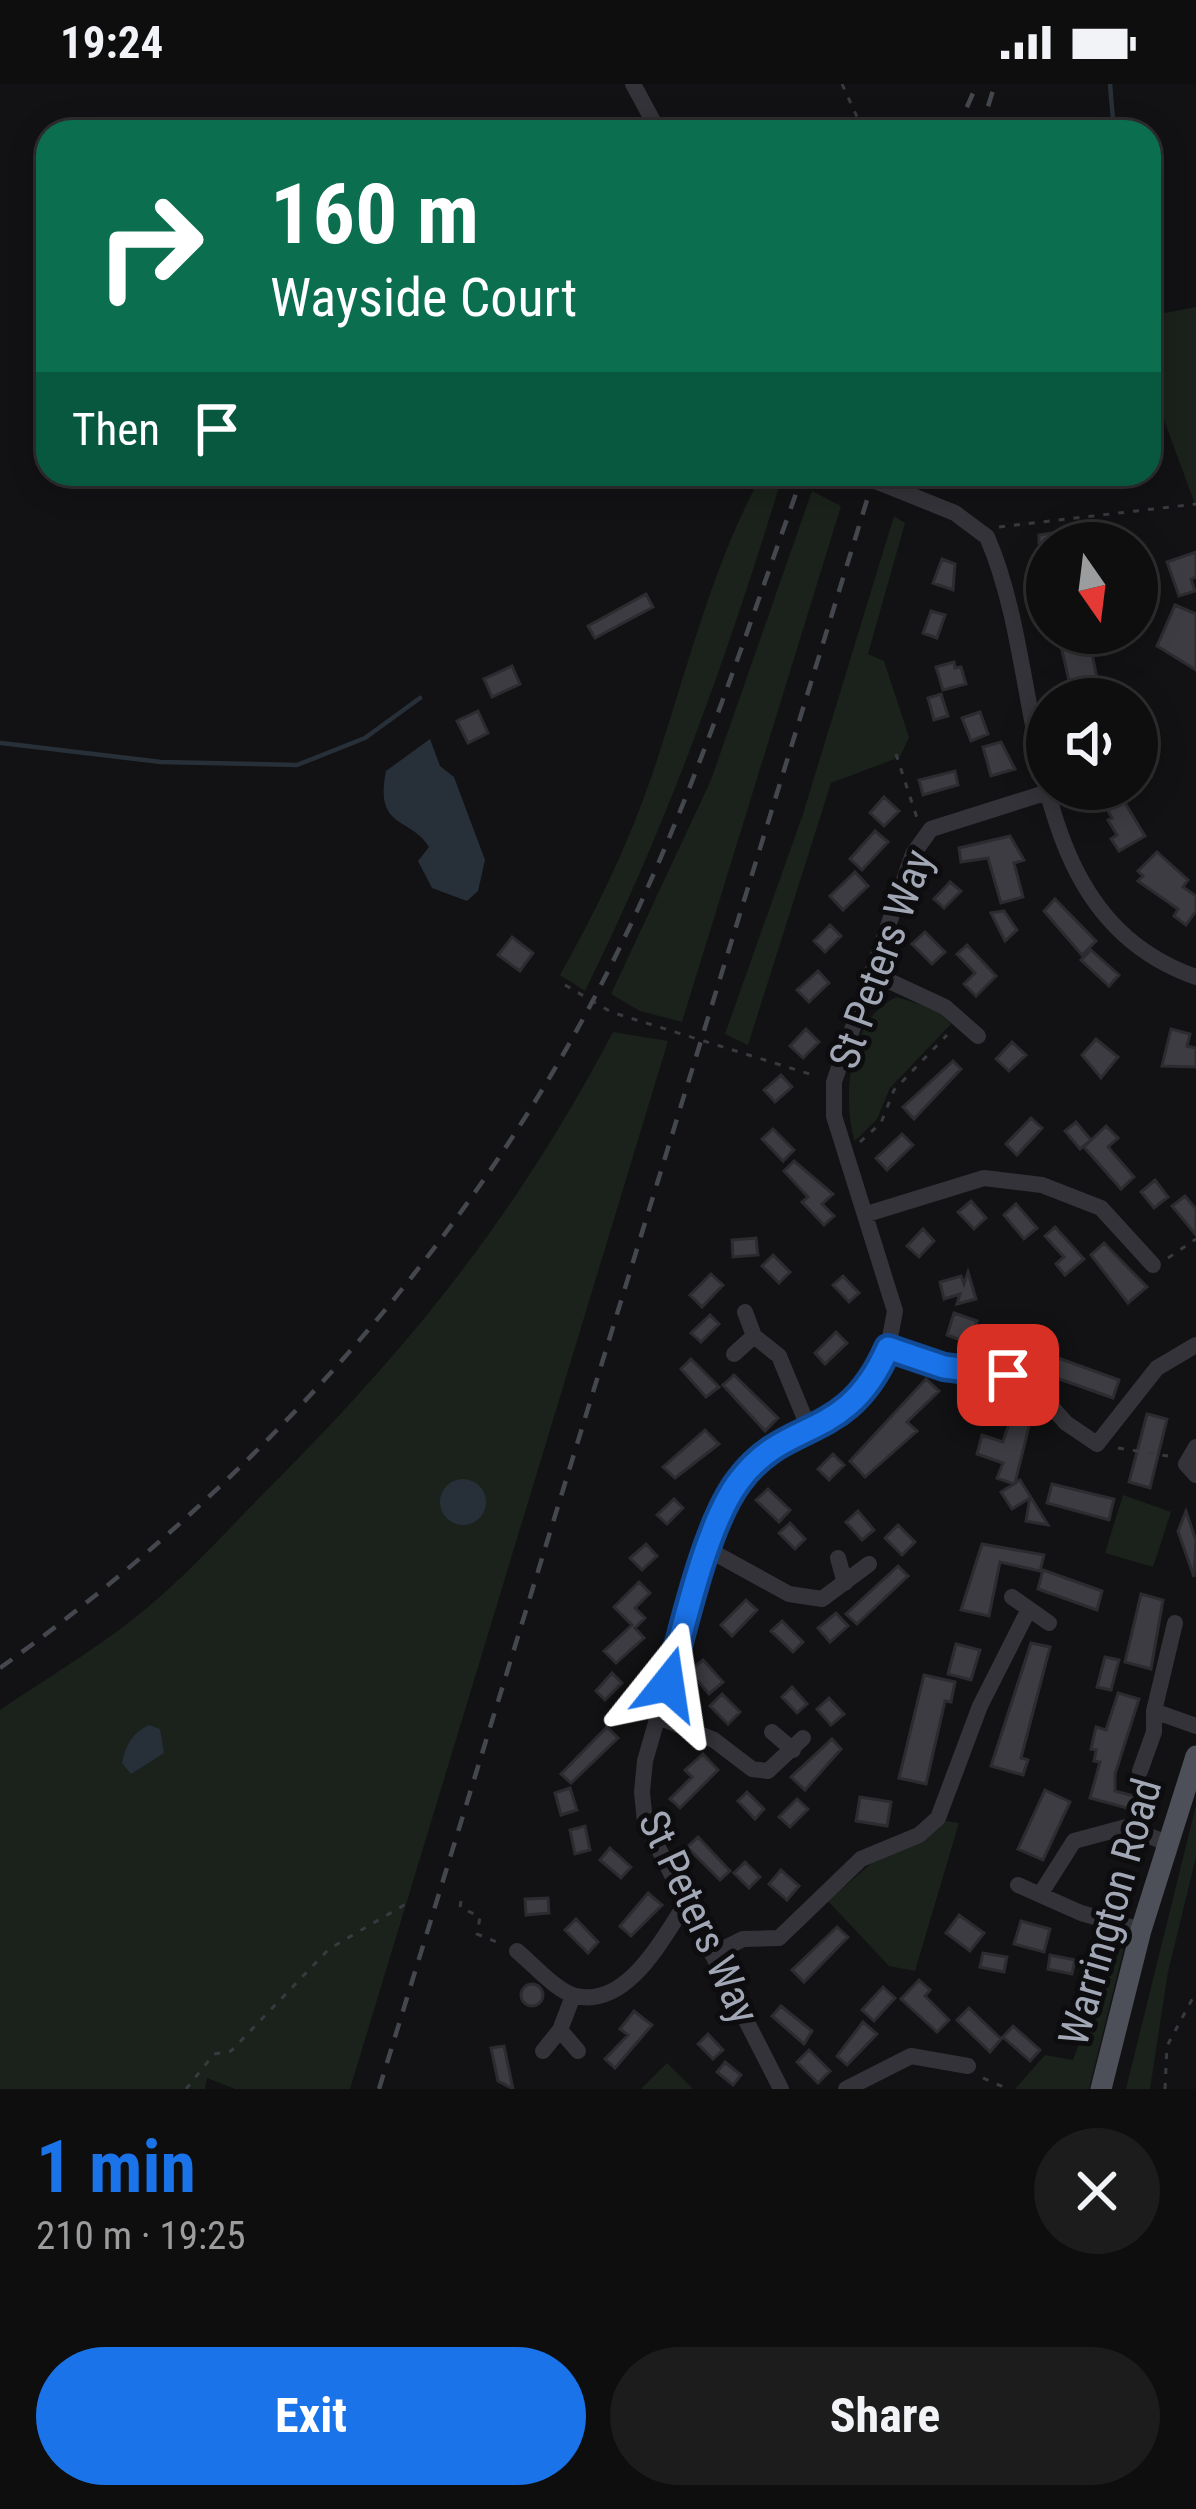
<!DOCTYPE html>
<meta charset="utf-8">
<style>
:root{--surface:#0e0e0f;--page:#1c1c1d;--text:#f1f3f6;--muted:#9b9c9e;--line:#2e2e2f;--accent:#1a73e8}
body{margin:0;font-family:"Roboto Condensed",sans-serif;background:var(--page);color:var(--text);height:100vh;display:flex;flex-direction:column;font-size:45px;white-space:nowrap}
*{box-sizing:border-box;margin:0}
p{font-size:39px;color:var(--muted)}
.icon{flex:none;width:66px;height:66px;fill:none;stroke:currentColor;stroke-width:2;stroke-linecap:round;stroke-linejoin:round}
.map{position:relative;height:2005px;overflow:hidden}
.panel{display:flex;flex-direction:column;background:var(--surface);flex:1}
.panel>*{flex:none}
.top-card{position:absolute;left:36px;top:36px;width:1125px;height:366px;border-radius:36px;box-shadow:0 6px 30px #0003,0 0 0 3px var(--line);background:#0b6e4f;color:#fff;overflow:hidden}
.needle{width:78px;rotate:166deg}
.fabs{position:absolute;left:1026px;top:438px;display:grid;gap:24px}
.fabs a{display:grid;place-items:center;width:132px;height:132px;border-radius:50%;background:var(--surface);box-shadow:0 6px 30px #0003,0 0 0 3px var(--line);font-size:60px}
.pin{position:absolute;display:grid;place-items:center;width:102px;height:102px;color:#fff;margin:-51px;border-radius:24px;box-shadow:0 6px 18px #0006}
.me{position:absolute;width:132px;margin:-66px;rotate:15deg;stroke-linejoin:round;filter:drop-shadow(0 0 9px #0008)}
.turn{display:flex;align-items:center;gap:42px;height:252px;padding:0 36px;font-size:54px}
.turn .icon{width:156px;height:156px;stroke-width:2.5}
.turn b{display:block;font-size:84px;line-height:102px}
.then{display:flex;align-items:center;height:114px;padding:0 36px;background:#0003;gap:24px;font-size:45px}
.round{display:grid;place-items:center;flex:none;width:126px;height:126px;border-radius:63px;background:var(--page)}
.summary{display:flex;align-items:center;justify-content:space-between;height:204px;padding:0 36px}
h1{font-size:72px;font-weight:700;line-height:90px;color:var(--accent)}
.primary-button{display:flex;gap:24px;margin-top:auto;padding:24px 36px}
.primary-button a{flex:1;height:138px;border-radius:72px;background:var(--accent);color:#fff;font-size:48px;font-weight:700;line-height:138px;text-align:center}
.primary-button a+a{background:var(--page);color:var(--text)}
.status{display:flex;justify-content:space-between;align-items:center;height:84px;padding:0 60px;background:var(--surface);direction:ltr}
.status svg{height:33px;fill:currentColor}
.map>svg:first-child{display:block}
</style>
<div class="status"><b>19:24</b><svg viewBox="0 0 49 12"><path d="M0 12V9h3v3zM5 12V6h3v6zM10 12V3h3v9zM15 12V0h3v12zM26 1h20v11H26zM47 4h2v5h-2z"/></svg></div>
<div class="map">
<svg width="1196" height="2005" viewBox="0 0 1196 2005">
<rect width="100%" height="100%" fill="#121214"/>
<!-- green -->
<path fill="#1a221b" d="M 1196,223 L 1196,423 L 1149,295 L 1149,232 Z
M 762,390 L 783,390 C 728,571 669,737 585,907 L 560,891 C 596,827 628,761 652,691 C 687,588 710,486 762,390 Z
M 812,407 L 841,422 L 682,938 L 640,927 L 611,910 L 711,696 Z
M 894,432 L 905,439 L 868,570 L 884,577 L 909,653 L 900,673 L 831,699 L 748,961 L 725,950 L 803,730 Z
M 897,913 L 939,927 L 951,940 L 890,1004 L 877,1035 L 855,1057 C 841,1014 850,931 897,913 Z
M 613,948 L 668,957 L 350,2005 L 235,2005 L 207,1994 L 205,2005 L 0,2005 L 0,1626 C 45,1595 93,1567 136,1533 C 186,1493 229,1444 274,1399 C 417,1255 518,1128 613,948 Z
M 1123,1411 L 1171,1428 L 1153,1483 L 1105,1469 Z
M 1196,1721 L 1196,1773 L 1168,1888 L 1150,2005 L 1126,2005 Z
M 946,1737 L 959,1739 L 915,1887 L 889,1882 L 828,1817 L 882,1770 L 920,1758 Z
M 1119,1847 L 1126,1856 L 1089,2005 L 1015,2005 L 1045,1971 L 1073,1976 Z
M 667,1979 L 693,2005 L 641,2005 Z"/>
<!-- water -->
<path fill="#273039" d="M 430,655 L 440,682 L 454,693 L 485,776 L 478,807 L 467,817 L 432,804 L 418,777 L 429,763 C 410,732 374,746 386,687 Z
M440 1418a23 23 0 1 1 46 0a23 23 0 1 1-46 0Z
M 149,1641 L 160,1645 L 164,1669 L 131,1690 L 122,1679 C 125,1662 133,1648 149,1641 Z"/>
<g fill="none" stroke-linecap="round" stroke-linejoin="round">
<!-- stream -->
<path stroke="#273039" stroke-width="4.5" d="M 1110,0 L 1114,48
M 1,659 L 161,678 L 297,681 L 365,654 L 420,614"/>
</g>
<!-- building -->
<path fill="#3c3c42" stroke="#2c2c30" stroke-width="3" d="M 1089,443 L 1092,459 L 1039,459 L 1039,451 Z
M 1196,468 L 1196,493 L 1191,495 L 1195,507 L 1179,512 L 1167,478 Z
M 942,475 L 955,480 L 953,506 L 933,499 Z
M 646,510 L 653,523 L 595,554 L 588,542 Z
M 1175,521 L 1196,530 L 1196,586 L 1157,562 Z
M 931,527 L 945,531 L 937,554 L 923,549 Z
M 1067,549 L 1094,549 L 1099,566 L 1092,569 L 1101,615 L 1081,615 L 1079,605 L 1071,606 L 1061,562 L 1070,560 Z
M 954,578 L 955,584 L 961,583 L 966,600 L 943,606 L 936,583 Z
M 512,582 L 520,600 L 492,613 L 484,595 Z
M 941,610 L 948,632 L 934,636 L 928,614 Z
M 478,627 L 488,649 L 468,659 L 457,637 Z
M 980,628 L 988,650 L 971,657 L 962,634 Z
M 1001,658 L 1015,685 L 991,692 L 983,663 Z
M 955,687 L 958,701 L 923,711 L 919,696 Z
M 1096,705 L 1138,705 L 1122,714 L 1145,752 L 1119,767 L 1111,755 L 1117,751 L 1108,736 L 1112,734 Z
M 884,713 L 899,727 L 884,742 L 870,729 Z
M 875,747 L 888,758 L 862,786 L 850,775 Z
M 1010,752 L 1024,776 L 1014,779 L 1023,813 L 1001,819 L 988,774 L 961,778 L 959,764 Z
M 1157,768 L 1188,796 L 1183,803 L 1196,812 L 1196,827 L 1186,841 L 1174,832 L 1178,825 L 1138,797 L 1143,792 L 1138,787 Z
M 855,788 L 868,802 L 843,826 L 830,812 Z
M 950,798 L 961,807 L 944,824 L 934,815 Z
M 1055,815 L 1096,857 L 1082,871 L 1044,827 Z
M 1004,827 L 1017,846 L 1005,857 L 991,829 Z
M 830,841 L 841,852 L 825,868 L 814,857 Z
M 925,848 L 945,868 L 932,880 L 912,860 Z
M 512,853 L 533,869 L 520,887 L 498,871 Z
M 967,861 L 996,892 L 976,912 L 964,900 L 975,889 L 957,870 Z
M 1091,866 L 1119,891 L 1109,902 L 1081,876 Z
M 818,887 L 829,899 L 809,918 L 797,906 Z
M 806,945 L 819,958 L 803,974 L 790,962 Z
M 1171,945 L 1190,950 L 1187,962 L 1196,964 L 1196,983 L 1162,982 Z
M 1096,955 L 1118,973 L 1101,994 L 1082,971 Z
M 1012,958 L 1026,971 L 1009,987 L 996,975 Z
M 953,977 L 961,985 L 914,1035 L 903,1023 Z
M 781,991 L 792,1003 L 775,1018 L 764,1006 Z
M 1031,1034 L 1042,1044 L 1017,1071 L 1006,1060 Z
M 1076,1038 L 1091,1056 L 1080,1065 L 1065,1047 Z
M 1106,1042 L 1118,1054 L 1108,1063 L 1134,1093 L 1121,1105 L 1084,1063 Z
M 773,1045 L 794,1066 L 783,1077 L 762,1055 Z
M 902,1050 L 913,1061 L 887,1086 L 876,1074 Z
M 794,1077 L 833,1110 L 822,1120 L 834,1132 L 824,1141 L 802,1118 L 808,1113 L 784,1087 Z
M 1155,1096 L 1168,1113 L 1154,1124 L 1141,1108 Z
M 1185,1112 L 1196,1125 L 1196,1151 L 1172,1122 Z
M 971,1117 L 986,1134 L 974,1145 L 958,1128 Z
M 1016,1120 L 1037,1144 L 1024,1155 L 1004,1131 Z
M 1055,1143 L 1084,1175 L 1065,1191 L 1056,1180 L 1064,1173 L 1045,1152 Z
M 923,1145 L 934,1157 L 919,1173 L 907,1162 Z
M 756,1154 L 758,1171 L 733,1173 L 732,1156 Z
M 1104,1159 L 1147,1203 L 1128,1219 L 1091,1171 Z
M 773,1171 L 790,1188 L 779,1199 L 762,1182 Z
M 968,1188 L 976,1215 L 957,1220 L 960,1210 L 944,1215 L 940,1198 L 961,1192 L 964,1200 Z
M 711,1190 L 723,1201 L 702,1223 L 690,1211 Z
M 843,1192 L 859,1209 L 849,1218 L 833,1201 Z
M 954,1229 L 977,1237 L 969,1259 L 947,1251 Z
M 710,1231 L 719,1240 L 701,1258 L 691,1249 Z
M 836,1248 L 847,1259 L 825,1280 L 815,1269 Z
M 1021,1250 L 1045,1258 L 1039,1276 L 1015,1267 Z
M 1058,1274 L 1119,1296 L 1113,1314 L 1051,1292 Z
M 691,1275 L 719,1303 L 706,1313 L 681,1285 Z
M 734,1291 L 778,1334 L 765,1347 L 723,1301 Z
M 926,1295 L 939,1307 L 907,1338 L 917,1347 L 865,1393 L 850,1377 Z
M 1013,1327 L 1031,1334 L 1015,1399 L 1020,1396 L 1048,1441 L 1026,1437 L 1030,1414 L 1012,1425 L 1001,1408 L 1014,1400 L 997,1394 L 1003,1379 L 977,1370 L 982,1351 L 1003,1358 Z
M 1147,1330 L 1167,1335 L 1150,1404 L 1129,1398 Z
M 705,1346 L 719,1360 L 675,1394 L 663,1383 Z
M 833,1370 L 844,1381 L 829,1396 L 818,1385 Z
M 1052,1400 L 1114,1415 L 1109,1436 L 1047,1419 Z
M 768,1405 L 790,1426 L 779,1438 L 756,1416 Z
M 674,1415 L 683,1424 L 667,1440 L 657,1431 Z
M 858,1427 L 874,1446 L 862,1456 L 846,1438 Z
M 1186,1427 L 1196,1457 L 1194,1493 L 1178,1447 Z
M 790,1439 L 805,1455 L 795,1465 L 779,1449 Z
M 898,1441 L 915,1458 L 902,1471 L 885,1454 Z
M 646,1460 L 657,1472 L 642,1486 L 630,1474 Z
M 982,1460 L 1044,1471 L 1040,1487 L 1000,1478 L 989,1532 L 961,1526 Z
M 898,1482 L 908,1492 L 857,1540 L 846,1530 Z
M 1043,1486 L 1102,1507 L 1097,1526 L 1038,1505 Z
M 639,1498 L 650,1509 L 635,1524 L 645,1534 L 635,1544 L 644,1554 L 616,1579 L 604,1567 L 632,1541 L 614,1523 Z
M 1141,1510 L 1163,1516 L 1151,1585 L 1125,1578 Z
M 746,1516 L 757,1526 L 732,1552 L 721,1541 Z
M 836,1529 L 848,1542 L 830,1558 L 818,1544 Z
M 782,1537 L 803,1558 L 793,1568 L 771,1547 Z
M 1031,1559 L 1050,1563 L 1021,1674 L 1028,1676 L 1023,1691 L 991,1682 Z
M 956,1560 L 980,1566 L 971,1596 L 948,1590 Z
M 1105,1573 L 1119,1576 L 1111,1606 L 1097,1603 Z
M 703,1576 L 723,1598 L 709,1610 L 689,1587 Z
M 612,1589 L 622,1599 L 605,1616 L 596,1607 Z
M 924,1591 L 955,1598 L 951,1618 L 945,1617 L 926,1700 L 899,1694 Z
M 792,1603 L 807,1620 L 797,1629 L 782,1613 Z
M 1118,1609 L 1139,1615 L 1115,1690 L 1115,1707 L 1138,1713 L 1134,1726 L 1090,1714 L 1100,1678 L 1094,1677 L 1096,1666 L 1091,1665 L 1096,1643 L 1106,1646 Z
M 722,1610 L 740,1628 L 728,1640 L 710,1622 Z
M 829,1614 L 844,1630 L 831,1641 L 817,1625 Z
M 607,1643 L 618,1654 L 571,1699 L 561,1690 Z
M 832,1655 L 841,1665 L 805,1706 L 791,1693 Z
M 703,1670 L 718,1686 L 680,1724 L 670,1715 L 692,1693 L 685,1686 Z
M 570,1704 L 577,1726 L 561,1731 L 555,1709 Z
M 1045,1706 L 1070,1718 L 1043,1776 L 1018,1765 Z
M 747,1708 L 764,1725 L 755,1735 L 738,1717 Z
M 860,1713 L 891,1718 L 887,1742 L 856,1737 Z
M 797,1715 L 808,1725 L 790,1743 L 779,1733 Z
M 585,1742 L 590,1766 L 575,1770 L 570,1746 Z
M 698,1753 L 730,1787 L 720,1796 L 687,1763 Z
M 610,1764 L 631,1783 L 621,1794 L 600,1776 Z
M 745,1778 L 760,1793 L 749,1804 L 734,1789 Z
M 781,1786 L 799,1802 L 787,1816 L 769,1800 Z
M 648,1809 L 662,1821 L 631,1852 L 620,1842 Z
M 548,1814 L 549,1829 L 526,1831 L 525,1815 Z
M 959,1831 L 984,1849 L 970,1867 L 946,1849 Z
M 576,1835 L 598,1858 L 588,1869 L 565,1846 Z
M 1021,1837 L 1050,1845 L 1044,1868 L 1014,1860 Z
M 837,1843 L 848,1853 L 804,1898 L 792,1886 Z
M 983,1869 L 1007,1873 L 1004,1888 L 980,1883 Z
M 1050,1871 L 1075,1876 L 1072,1890 L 1048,1885 Z
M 919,1896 L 930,1906 L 925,1912 L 949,1936 L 937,1948 L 901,1915 Z
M521 1911a11 11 0 1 1 22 0a11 11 0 1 1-22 0Z
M 883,1903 L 895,1914 L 874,1937 L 862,1926 Z
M 781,1922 L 812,1947 L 804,1960 L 772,1932 Z
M 969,1924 L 1001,1955 L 990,1968 L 957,1936 Z
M 634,1927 L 652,1941 L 615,1984 L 605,1975 L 628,1951 L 620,1945 Z
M 863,1938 L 877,1950 L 847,1981 L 837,1972 Z
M 1013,1942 L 1040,1966 L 1030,1977 L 1003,1953 Z
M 708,1950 L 723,1966 L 713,1975 L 698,1960 Z
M 504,1962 L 513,2005 L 498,1997 L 491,1964 Z
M 809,1966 L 830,1987 L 818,1999 L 797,1978 Z
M 725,1978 L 741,1991 L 733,2001 L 717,1988 Z"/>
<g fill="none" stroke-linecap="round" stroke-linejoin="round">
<!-- path -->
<path stroke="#393a40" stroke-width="3" stroke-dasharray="6 9" stroke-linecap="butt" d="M 842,0 L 864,48
M 999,443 L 1196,420
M 896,670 L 917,734
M 565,901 L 611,928 L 816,992
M 860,1058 L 881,1039 L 894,1006 L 947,951
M 1168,1174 L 1196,1155
M 1118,1364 L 1168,1372
M 461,1817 L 460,1823 L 480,1833 L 477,1850 L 499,1859
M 983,1994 L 1008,2005
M 186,2005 L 214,1970 L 231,1967 L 329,1865 L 411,1817
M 1165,2005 L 1167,1962 L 1196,1908"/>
<!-- minor -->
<path stroke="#333339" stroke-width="16" d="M 633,0 L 659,48
M 858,390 L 955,429 L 987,453 C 1050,596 1012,829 1196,893
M 872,889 L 945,923 L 978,952
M 867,1130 L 984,1094 L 1042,1101 L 1101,1124 L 1153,1181
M 745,1228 L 754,1252 L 779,1272 L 810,1347
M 888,1264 L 943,1283 L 1008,1291 L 1033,1302 L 1066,1339 L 1097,1360 L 1157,1284 L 1196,1261
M 734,1270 L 754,1252
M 1196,1363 L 1186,1380 L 1196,1391
M 709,1466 L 789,1510 L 822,1515 L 869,1480
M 838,1474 L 845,1499
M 1012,1513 L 1049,1539
M 1175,1539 L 1154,1627 L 1196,1642
M 659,1633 L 714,1656 L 752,1685 L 768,1687 L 803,1654
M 772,1648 L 793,1666
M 1140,1687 L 1154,1648 L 1154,1627
M 1018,1801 L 1081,1829 L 1141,1846
M 1041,1809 L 1074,1757 L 1126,1743 L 1167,1759
M 517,1867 C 533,1880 557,1908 576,1912 C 627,1924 662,1855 685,1821
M 713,1870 L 743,1855 L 779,1854 L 861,1775 L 919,1751 L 938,1734 L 980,1622 L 1029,1525
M 560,1946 L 578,1967
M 543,1967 L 560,1946 L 573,1912
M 781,2005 L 645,1738 L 642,1708 L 645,1677 L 686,1534 L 738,1398 L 771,1367 L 846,1327 L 872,1301 L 888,1264 L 895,1227 L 834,1032 L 834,998 L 913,770 L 931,745 L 1048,708
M 846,2005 L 911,1972 L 968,1982"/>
<!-- major -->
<path stroke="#4e5059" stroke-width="21" d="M 1101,2005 L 1141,1846 L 1196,1672"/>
<!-- rail -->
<path stroke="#45474e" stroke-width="4.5" stroke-dasharray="15 12" stroke-linecap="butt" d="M 956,48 L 977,0
M 980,48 L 995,0
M 0,1584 C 258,1399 481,1150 620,863 C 694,711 746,549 803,390
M 379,2005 L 875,390"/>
</g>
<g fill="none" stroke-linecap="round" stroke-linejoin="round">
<!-- route casing -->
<g stroke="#114b97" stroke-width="30">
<path id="route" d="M 668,1600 C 683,1546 706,1440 739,1397 C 787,1332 846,1360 888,1264 L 944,1283 L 1008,1291"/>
</g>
<!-- route -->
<use href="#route" stroke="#1a73e8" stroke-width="21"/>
</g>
<g text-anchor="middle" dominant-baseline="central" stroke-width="10" stroke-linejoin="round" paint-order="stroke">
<!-- street labels -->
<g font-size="42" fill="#a2a7b6" stroke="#0d0d0f">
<text transform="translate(881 875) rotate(-70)">St Peters Way</text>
<text transform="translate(1110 1828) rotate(-74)">Warrington Road</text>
<text transform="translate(699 1833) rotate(65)">St Peters Way</text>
</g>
</g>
</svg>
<div class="fabs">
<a><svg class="needle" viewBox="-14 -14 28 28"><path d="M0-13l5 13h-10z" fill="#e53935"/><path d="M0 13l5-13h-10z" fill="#9b9c9e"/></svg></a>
<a><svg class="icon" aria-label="sound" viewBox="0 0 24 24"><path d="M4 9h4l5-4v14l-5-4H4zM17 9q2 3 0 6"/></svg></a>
</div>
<div class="pin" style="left:1008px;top:1291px;background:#d93025"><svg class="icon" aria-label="arrive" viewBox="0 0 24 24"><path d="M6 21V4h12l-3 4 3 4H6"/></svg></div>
<svg class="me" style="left:668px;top:1600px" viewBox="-20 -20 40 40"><path d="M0-17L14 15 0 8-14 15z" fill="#1a73e8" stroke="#fff" stroke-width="4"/></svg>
<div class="top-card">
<div class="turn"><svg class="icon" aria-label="right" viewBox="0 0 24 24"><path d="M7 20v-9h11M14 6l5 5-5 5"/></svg><div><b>160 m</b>Wayside Court</div></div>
<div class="then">Then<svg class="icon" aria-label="arrive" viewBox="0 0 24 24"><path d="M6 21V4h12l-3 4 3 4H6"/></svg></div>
</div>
</div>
<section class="panel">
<div class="summary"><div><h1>1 min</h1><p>210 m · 19:25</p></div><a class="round"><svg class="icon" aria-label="close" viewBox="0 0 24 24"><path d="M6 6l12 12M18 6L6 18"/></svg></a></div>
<div class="primary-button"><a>Exit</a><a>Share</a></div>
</section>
